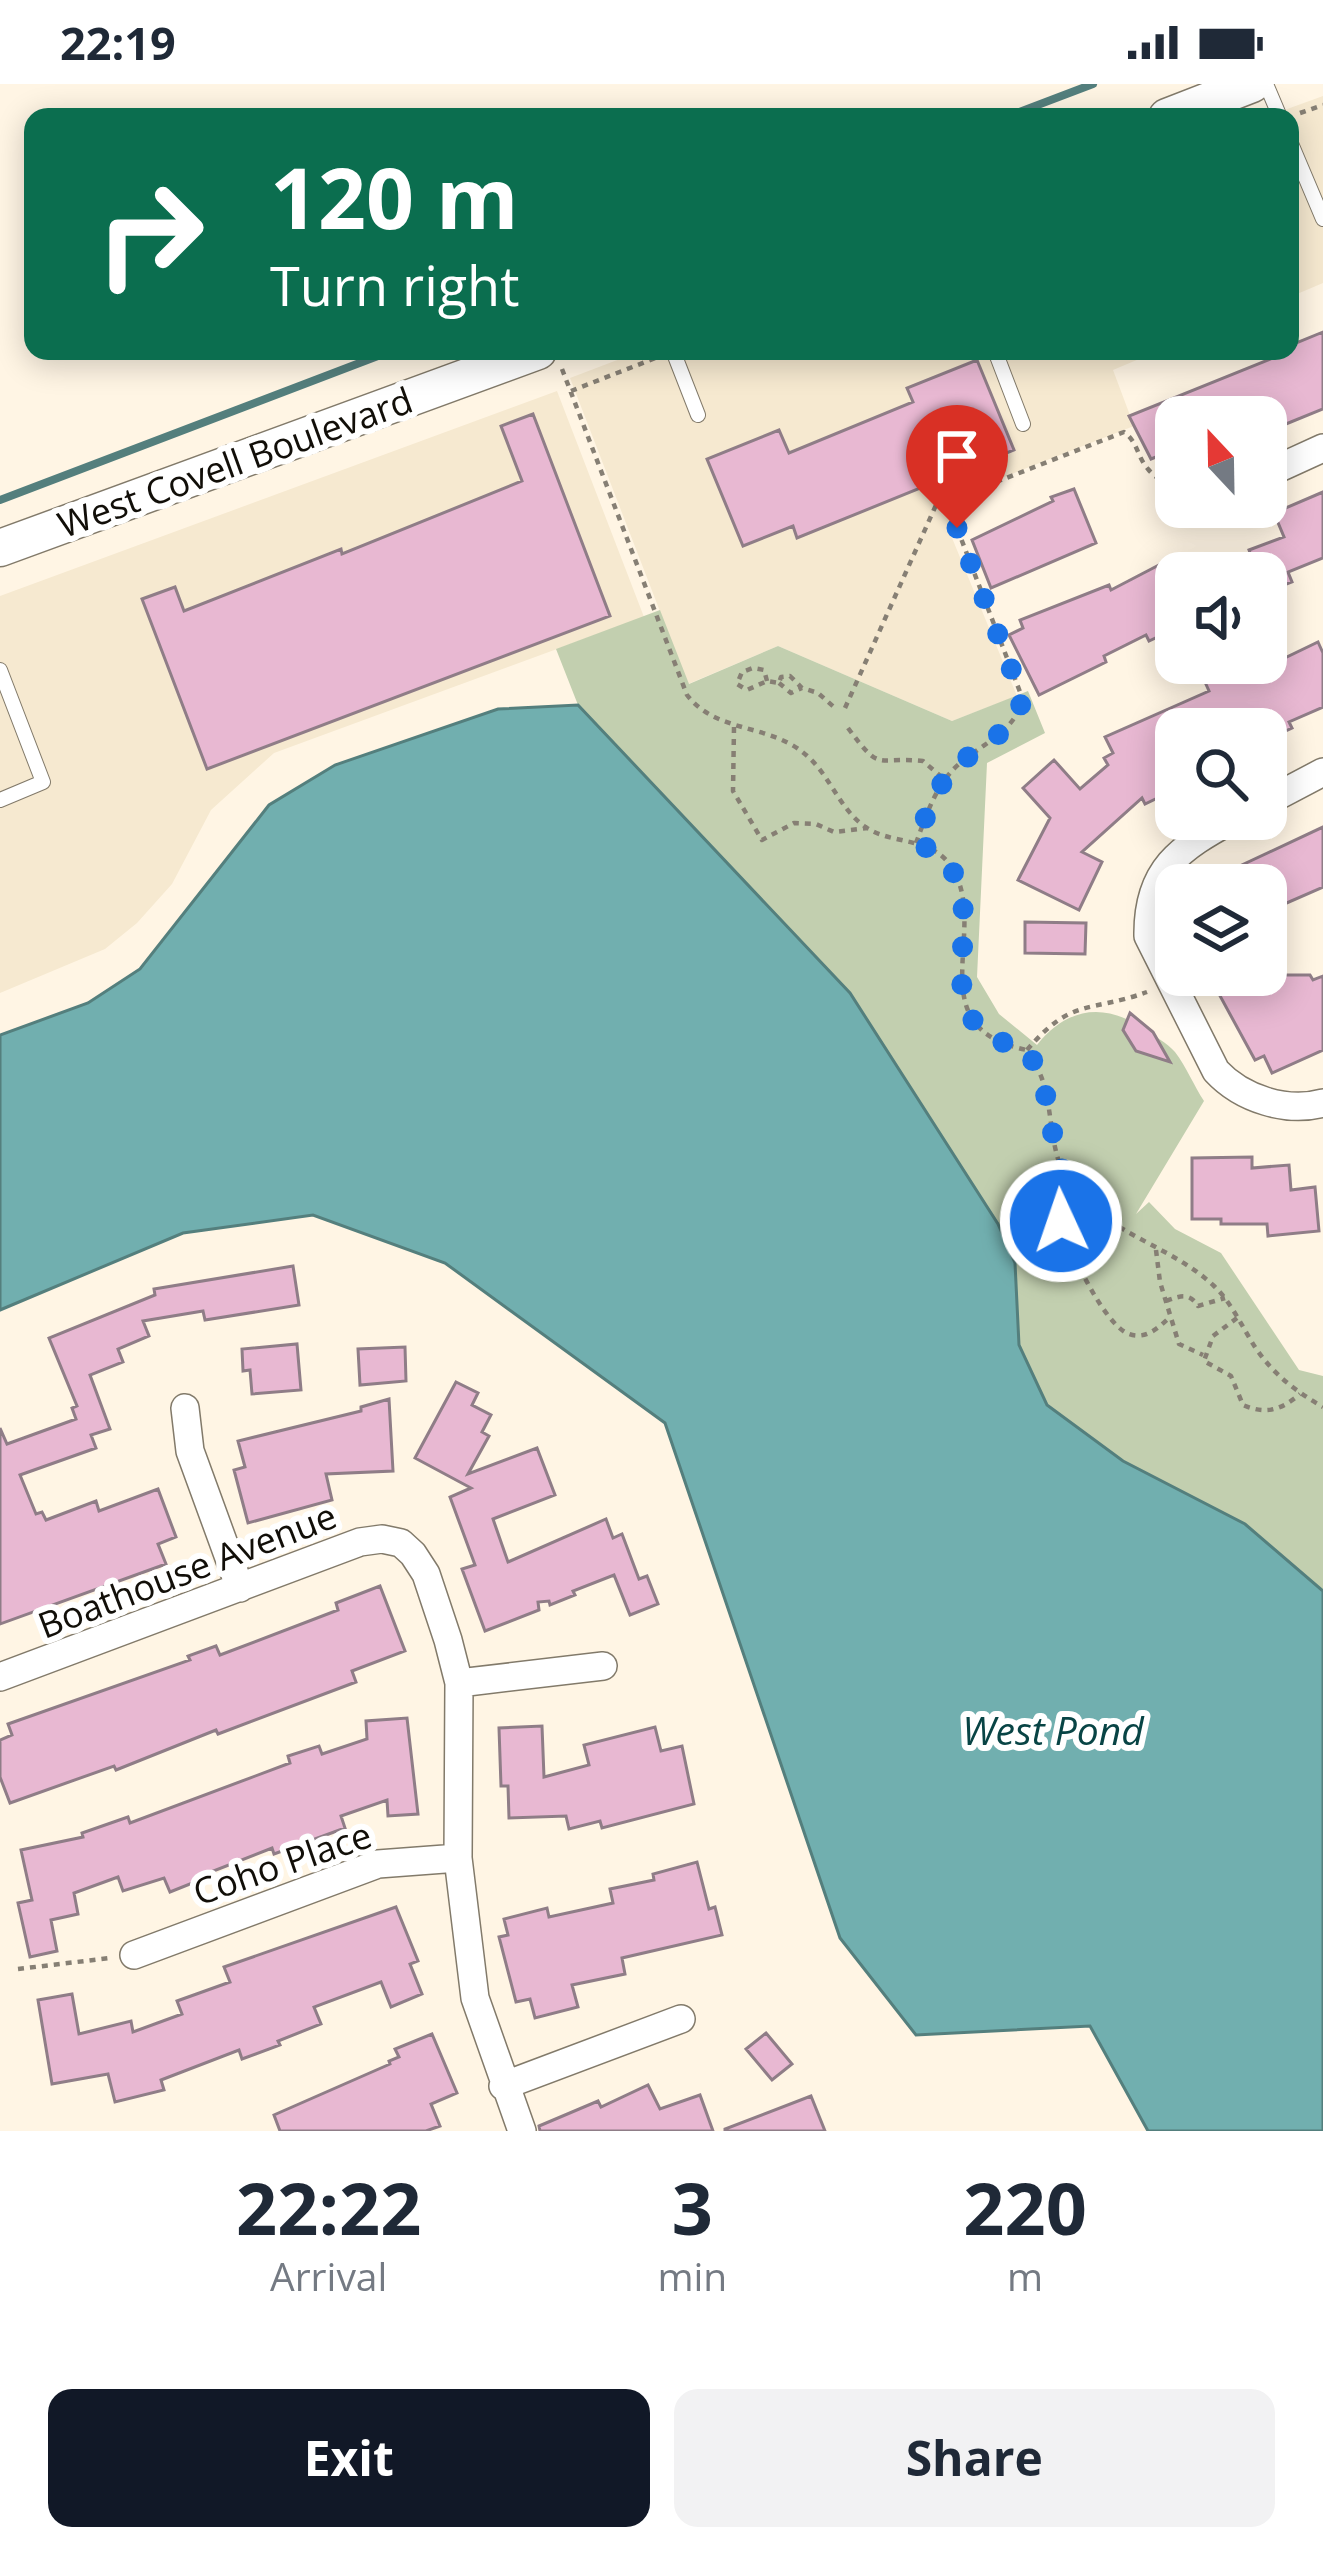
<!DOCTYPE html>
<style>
:root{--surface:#fff;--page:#f2f2f3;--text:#1f2937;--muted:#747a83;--accent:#111827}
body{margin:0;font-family:"Open Sans",sans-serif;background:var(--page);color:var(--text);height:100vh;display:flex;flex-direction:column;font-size:45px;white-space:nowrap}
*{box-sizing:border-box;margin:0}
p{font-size:39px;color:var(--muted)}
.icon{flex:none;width:66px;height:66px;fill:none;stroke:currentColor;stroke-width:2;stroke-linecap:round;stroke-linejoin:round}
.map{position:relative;height:2047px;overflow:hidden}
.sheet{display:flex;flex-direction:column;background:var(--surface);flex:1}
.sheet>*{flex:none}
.hud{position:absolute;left:24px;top:24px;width:1275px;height:252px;border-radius:24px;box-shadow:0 6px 30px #0003;background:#0b6e4f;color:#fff;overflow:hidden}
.needle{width:78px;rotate:338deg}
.fabs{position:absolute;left:1155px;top:312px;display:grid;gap:24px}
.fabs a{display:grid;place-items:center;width:132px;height:132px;border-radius:24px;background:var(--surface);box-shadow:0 6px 30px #0003;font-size:60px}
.pin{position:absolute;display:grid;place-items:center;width:102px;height:102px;color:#fff;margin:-123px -51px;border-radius:50% 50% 50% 0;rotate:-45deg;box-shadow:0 0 12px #0007}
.pin .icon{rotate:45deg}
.me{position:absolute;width:132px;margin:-66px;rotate:357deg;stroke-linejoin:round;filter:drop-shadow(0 0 9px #0008)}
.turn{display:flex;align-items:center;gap:42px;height:252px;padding:0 48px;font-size:54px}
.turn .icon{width:156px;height:156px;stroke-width:2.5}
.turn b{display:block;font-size:84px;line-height:102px}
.eta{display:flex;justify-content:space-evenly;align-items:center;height:204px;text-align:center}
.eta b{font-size:72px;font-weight:700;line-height:84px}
.cta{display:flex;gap:24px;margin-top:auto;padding:24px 48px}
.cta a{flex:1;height:138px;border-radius:24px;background:var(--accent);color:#fff;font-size:48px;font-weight:700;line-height:138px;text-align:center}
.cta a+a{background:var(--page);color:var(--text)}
.status{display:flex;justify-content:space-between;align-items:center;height:84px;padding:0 60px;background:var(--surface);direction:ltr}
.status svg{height:33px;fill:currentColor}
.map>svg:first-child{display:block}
</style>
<div class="status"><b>22:19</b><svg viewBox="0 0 49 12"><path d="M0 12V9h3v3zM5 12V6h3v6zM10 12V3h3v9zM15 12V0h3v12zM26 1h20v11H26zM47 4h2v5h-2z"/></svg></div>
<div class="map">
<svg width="1323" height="2047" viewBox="0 0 1323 2047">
<rect width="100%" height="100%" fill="#fff5e4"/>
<!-- built -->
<path fill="#f6e9d0" d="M 1323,12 L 1323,199 L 1290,213 L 1290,33 L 1265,33 Z
M 641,267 L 1158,267 L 1113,286 L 1134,342 L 966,408 L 950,449 L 1017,612 L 952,637 L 778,562 L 688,600 L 570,294 Z
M 557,307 L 644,533 L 274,669 L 211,726 L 172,800 L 137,839 L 105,865 L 0,909 L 0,512 Z"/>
<!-- green -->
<path fill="#c2cfaf" d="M 660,526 L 689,600 L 778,562 L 952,637 L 1028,607 L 1045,649 L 987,679 L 977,893 L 999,930 L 1037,961 C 1067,923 1105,918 1144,945 C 1154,952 1167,959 1175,968 C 1186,982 1194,1002 1204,1017 L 1136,1130 L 1149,1118 L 1175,1145 L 1221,1169 L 1299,1286 L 1323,1292 L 1323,1507 L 1245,1440 L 1123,1377 L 1047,1321 L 1019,1261 L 1015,1179 L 998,1140 L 850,910 L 578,621 L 556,565 Z"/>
<!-- water -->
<path fill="#71afaf" stroke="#547f7d" stroke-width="3" d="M 578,621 L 850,909 L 998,1140 L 1015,1179 L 1019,1261 L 1047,1321 L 1123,1377 L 1245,1440 L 1323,1507 L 1323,2047 L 1148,2047 L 1090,1942 L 916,1951 L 840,1854 L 665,1339 L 445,1179 L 313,1131 L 183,1149 L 0,1226 L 0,951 L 88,919 L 140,885 L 269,721 L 335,681 L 498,625 Z"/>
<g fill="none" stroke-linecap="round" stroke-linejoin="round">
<!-- stream -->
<path stroke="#547f7d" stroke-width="8" d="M 1006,33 L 1093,0
M 0,416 L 391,267"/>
</g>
<!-- building -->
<path fill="#e8b8d2" stroke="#8f7d87" stroke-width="3" d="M 1323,248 L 1323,325 L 1286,340 L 1283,333 L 1268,339 L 1266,333 L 1176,333 L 1176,365 L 1151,375 L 1129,332 L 1290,267 L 1291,261 Z
M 977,276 L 1014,366 L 797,454 L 793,442 L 743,462 L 707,375 L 779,346 L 789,369 L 913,318 L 907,304 Z
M 533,330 L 610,532 L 207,685 L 142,515 L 175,503 L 184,527 L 341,465 L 342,470 L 522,397 L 501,342 Z
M 1074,405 L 1096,459 L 991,504 L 972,456 L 1053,417 L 1051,413 Z
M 1323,408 L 1323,474 L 1288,488 L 1292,498 L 1266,508 L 1266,489 L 1217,489 L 1252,474 L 1249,466 L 1284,453 L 1274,429 Z
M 1159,481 L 1163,489 L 1176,483 L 1176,540 L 1169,544 L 1170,547 L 1149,557 L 1146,551 L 1104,572 L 1106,578 L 1039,611 L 1009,551 L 1023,544 L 1020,536 L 1109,501 L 1111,506 Z
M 1318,558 L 1323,569 L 1323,623 L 1289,638 L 1292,644 L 1266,656 L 1266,645 L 1176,645 L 1176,705 L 1145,720 L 1142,714 L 1082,768 L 1102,778 L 1079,826 L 1018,796 L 1050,734 L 1023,704 L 1054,676 L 1080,705 L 1108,681 L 1104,674 L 1113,669 L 1105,653 L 1209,607 L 1205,598 L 1232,586 L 1237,597 Z
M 1323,743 L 1323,803 L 1266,828 L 1266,801 L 1199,801 Z
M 1025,838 L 1086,839 L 1085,870 L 1025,869 Z
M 1260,891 L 1310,891 L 1313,896 L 1323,892 L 1323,966 L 1272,989 L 1264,972 L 1255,976 L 1219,910 Z
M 1130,929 L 1153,948 L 1170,978 L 1136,967 L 1123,946 Z
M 1252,1073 L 1252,1084 L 1289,1081 L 1291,1106 L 1315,1103 L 1319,1147 L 1268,1152 L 1267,1140 L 1221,1140 L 1221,1135 L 1192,1135 L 1192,1074 Z
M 293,1182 L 299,1221 L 205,1236 L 203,1227 L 143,1237 L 149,1252 L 118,1265 L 123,1278 L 90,1291 L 110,1345 L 91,1351 L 96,1364 L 20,1391 L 36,1430 L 42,1428 L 46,1436 L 96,1417 L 99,1427 L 158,1405 L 176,1453 L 158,1460 L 166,1480 L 0,1540 L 0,1344 L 7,1360 L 76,1335 L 72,1324 L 77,1322 L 49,1254 L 155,1211 L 154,1205 Z
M 297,1260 L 301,1306 L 252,1310 L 250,1286 L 243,1287 L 242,1265 Z
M 405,1263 L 406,1297 L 360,1301 L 358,1265 Z
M 456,1298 L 478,1309 L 472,1321 L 491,1331 L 482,1348 L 489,1352 L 468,1390 L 537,1364 L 555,1411 L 493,1435 L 508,1478 L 606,1435 L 613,1454 L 622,1450 L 639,1495 L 647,1492 L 658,1520 L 630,1531 L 614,1491 L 573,1507 L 575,1511 L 550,1521 L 549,1517 L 538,1518 L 539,1526 L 485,1547 L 462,1485 L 475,1481 L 450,1413 L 471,1404 L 415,1374 Z
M 389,1315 L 393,1387 L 326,1390 L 332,1416 L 248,1439 L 234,1386 L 245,1383 L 238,1357 L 361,1327 L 361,1323 Z
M 380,1502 L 405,1567 L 352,1587 L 356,1598 L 218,1650 L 216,1646 L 116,1686 L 114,1682 L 10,1719 L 0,1693 L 0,1656 L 12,1651 L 8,1640 L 190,1576 L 188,1572 L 216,1562 L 220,1571 L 338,1526 L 336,1519 Z
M 407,1634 L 418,1730 L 388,1732 L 387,1716 L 341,1732 L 345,1744 L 274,1770 L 272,1764 L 198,1793 L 200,1796 L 170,1808 L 164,1794 L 123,1807 L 118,1793 L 74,1809 L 78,1830 L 51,1836 L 57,1867 L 30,1873 L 18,1819 L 32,1816 L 21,1766 L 83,1753 L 82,1749 L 128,1733 L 130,1739 L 290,1679 L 288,1672 L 319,1662 L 322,1670 L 367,1655 L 366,1637 Z
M 542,1642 L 544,1693 L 589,1681 L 584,1661 L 655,1643 L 661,1667 L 682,1662 L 694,1720 L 602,1744 L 600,1737 L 569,1745 L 566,1732 L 509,1734 L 508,1702 L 501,1702 L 499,1644 Z
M 697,1778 L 709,1825 L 715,1823 L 722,1851 L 622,1874 L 625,1890 L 572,1901 L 578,1923 L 535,1934 L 530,1915 L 516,1918 L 499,1853 L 508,1851 L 504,1835 L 547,1824 L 549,1833 L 613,1819 L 610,1805 L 654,1796 L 653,1790 Z
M 396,1823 L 418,1877 L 410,1880 L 422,1910 L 391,1923 L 381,1898 L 314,1923 L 321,1940 L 278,1957 L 280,1961 L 242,1975 L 239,1966 L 161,1996 L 164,2006 L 115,2018 L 108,1990 L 52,2000 L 38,1916 L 72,1910 L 79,1950 L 131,1937 L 133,1948 L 182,1930 L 177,1917 L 230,1898 L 224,1883 Z
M 766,1949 L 792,1980 L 772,1996 L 746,1965 Z
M 432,1950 L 457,2009 L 431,2020 L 440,2042 L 426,2047 L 280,2047 L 274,2031 L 390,1980 L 389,1977 L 399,1973 L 395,1965 Z
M 648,2001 L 660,2025 L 700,2011 L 713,2047 L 540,2047 L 539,2042 L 598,2017 L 601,2023 Z
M 811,2012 L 825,2047 L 725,2047 L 725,2045 Z"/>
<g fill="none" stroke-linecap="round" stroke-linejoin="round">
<!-- lane casing -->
<g stroke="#827a6a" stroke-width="16">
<path id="lane" d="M 1266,0 L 1280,33
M 1290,57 L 1323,135
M 673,267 L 698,331
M 995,267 L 1023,340
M 0,586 L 43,698 L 0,716"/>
</g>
<!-- street casing -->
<g stroke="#827a6a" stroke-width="30">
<path id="street" d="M 1266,390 L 1323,364
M 1266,718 L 1323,688
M 1233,735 C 1180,764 1147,785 1148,852 L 1216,987 C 1242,1015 1287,1029 1323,1019
M 185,1324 L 190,1367 L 240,1504
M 0,1593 L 360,1458 L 382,1455 L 401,1459 L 413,1470 L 426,1490 L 448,1556 L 459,1599 L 458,1774 L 475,1914 L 522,2047
M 459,1599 L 603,1582
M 134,1871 L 378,1780 L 458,1774
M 503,2002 L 681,1935"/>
</g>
<!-- secondary casing -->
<g stroke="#827a6a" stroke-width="39">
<path id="secondary" d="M 1167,33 L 1252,0
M 0,464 L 538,267"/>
</g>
<!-- path -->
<path stroke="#867f74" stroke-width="4.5" stroke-dasharray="6 6" stroke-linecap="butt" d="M 1300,29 L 1323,21
M 562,285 L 687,611 C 713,645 757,641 792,661 C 829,682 834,720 864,742 C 888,760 926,753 947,777 C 997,838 911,943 1027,966 C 1032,976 1040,987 1043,998 C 1054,1033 1049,1073 1072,1103 C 1110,1151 1172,1162 1214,1202 C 1232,1219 1242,1243 1255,1263 C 1273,1290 1295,1307 1323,1323
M 571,307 L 658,273
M 767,597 L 764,586 L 753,584 L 742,588 L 737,600 L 747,606 L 767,597 L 779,599 L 781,593 L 790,592 L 802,604 L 818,609 L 835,624
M 779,599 L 791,609 L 802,604
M 845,624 L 945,401
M 734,643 L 733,707 L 762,756 L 794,739 L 816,740 L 834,748 L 868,744
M 848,644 C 882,690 875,672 923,677 L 945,696
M 916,759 C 925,735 933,709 950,689 C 971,664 1019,649 1022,613 L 957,444 L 973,407 L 1124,348 C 1138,358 1137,373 1148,385 C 1155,394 1166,399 1176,404
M 1027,966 C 1072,913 1089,929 1147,908
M 1066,1092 C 1063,1106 1059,1125 1062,1139 C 1068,1164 1104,1241 1129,1250 C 1146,1256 1158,1244 1170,1233
M 1156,1166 L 1160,1198 L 1179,1260 L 1203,1271
M 1166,1217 C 1180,1212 1189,1208 1198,1222 L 1225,1214
M 1237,1234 L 1213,1252 L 1204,1277 L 1231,1292 L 1243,1321 C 1266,1331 1281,1326 1300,1310
M 18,1885 L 110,1874"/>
<!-- lane -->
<use href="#lane" stroke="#fff" stroke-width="14"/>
<!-- street -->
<use href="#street" stroke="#fff" stroke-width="27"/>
<!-- secondary -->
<use href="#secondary" stroke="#fff" stroke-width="36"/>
</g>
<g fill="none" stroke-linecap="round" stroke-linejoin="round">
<!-- route -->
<path stroke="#1a73e8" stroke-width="21" stroke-dasharray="0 37.8" d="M 957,444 L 1022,613 C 1020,648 971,664 950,689 C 933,709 925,735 916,759 C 927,764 940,769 947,779 C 995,839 911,943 1027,965 L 1043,997 L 1058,1078 L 1066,1092 L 1061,1137"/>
</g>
<g text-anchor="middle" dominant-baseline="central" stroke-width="12" stroke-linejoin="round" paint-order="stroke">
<!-- street labels -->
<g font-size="36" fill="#110e08" stroke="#fff">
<text transform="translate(235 378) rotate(-20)">West Covell Boulevard</text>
<text transform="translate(187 1486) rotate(-21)">Boathouse Avenue</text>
<text transform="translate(282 1779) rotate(-19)">Coho Place</text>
</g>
<!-- water labels -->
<g font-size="39" font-style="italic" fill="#084445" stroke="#fff">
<text x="1053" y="1645">West Pond</text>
</g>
</g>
</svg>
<div class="fabs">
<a><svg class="needle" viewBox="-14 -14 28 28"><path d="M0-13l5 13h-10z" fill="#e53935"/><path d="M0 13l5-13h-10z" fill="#747a83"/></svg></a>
<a><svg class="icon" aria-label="sound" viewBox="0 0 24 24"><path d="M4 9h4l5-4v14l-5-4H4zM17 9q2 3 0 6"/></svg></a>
<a><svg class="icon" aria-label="search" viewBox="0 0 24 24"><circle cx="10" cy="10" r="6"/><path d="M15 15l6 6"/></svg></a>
<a><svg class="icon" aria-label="layers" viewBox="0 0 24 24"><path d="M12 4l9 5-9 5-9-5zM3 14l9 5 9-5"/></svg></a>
</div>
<div class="pin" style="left:957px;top:444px;background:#d93025"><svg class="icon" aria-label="arrive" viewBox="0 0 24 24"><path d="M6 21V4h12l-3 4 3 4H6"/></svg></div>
<svg class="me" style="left:1061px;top:1137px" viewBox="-20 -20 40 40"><circle r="17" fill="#1a73e8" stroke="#fff" stroke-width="3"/><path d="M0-11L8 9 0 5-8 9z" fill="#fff"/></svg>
<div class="hud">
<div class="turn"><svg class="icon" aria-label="right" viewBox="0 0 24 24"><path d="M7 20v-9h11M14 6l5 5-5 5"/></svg><div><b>120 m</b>Turn right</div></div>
</div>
</div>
<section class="sheet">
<div class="eta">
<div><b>22:22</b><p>Arrival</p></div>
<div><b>3</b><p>min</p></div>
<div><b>220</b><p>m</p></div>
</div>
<div class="cta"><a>Exit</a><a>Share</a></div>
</section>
